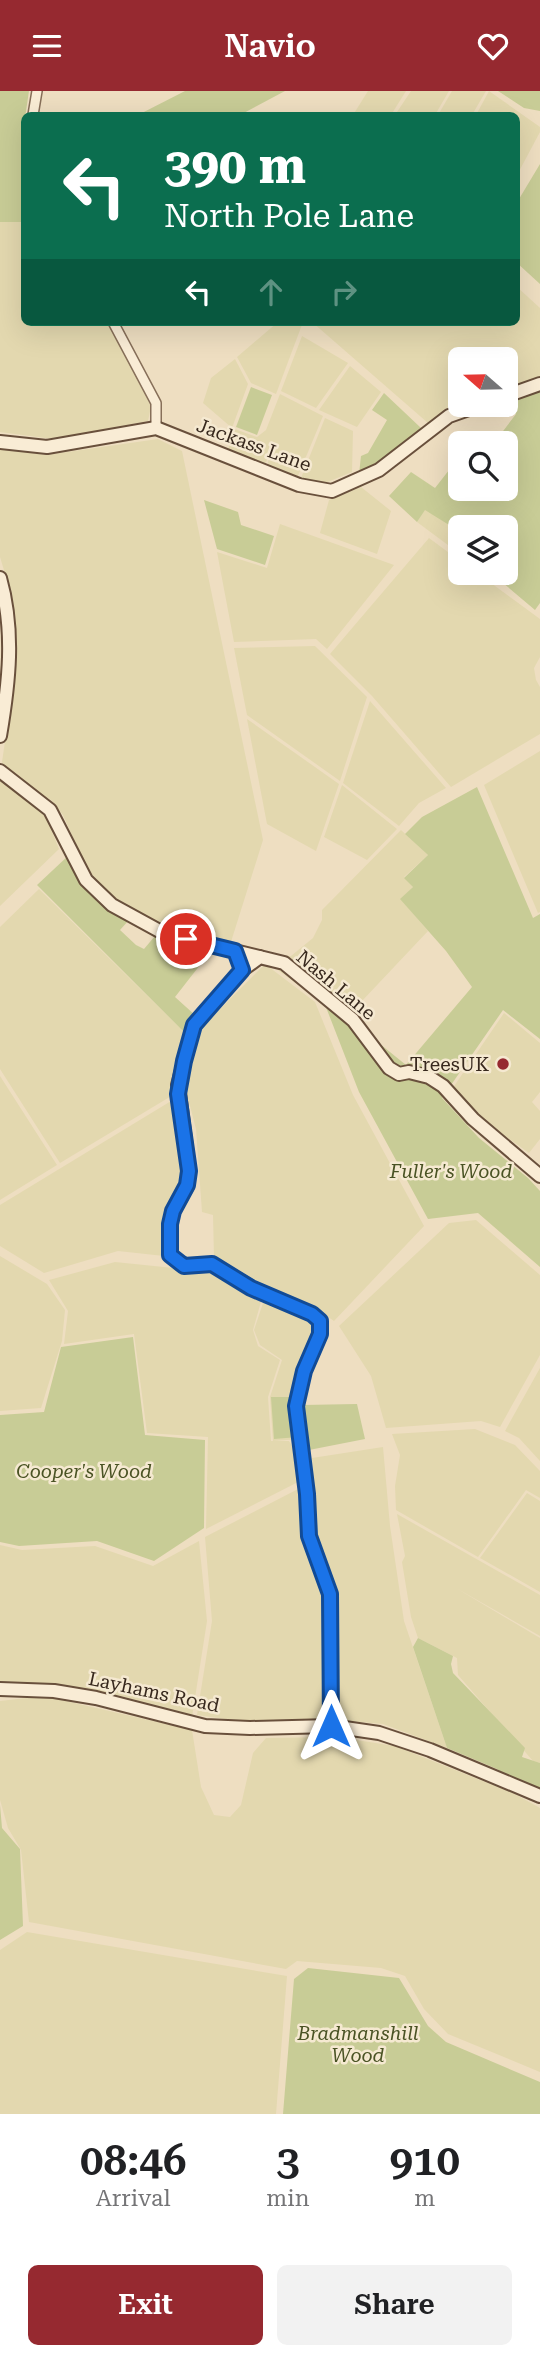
<!DOCTYPE html>
<style>
:root{--surface:#fff;--page:#f2f2f2;--text:#202124;--muted:#757577;--accent:#962930}
body{margin:0;font-family:"Roboto Serif",serif;background:var(--page);color:var(--text);height:100vh;display:flex;flex-direction:column;font-size:26px;white-space:nowrap}
*{box-sizing:border-box;margin:0}
p{font-size:23px;color:var(--muted)}
.icon{flex:none;width:38px;height:38px;fill:none;stroke:currentColor;stroke-width:2;stroke-linecap:round;stroke-linejoin:round}
.map{position:relative;height:2023px;overflow:hidden}
.panel{display:flex;flex-direction:column;background:var(--surface);flex:1}
.panel>*{flex:none}
.top-card{position:absolute;left:21px;top:21px;width:499px;height:214px;border-radius:10px;box-shadow:0 7px 28px #0002;background:#0b6e4f;color:#fff;overflow:hidden}
.needle{width:46px;rotate:290deg}
.fabs{position:absolute;left:448px;top:256px;display:grid;gap:14px}
.fabs a{display:grid;place-items:center;width:70px;height:70px;border-radius:10px;background:var(--surface);box-shadow:0 7px 28px #0002;font-size:35px}
.pin{position:absolute;display:grid;place-items:center;width:60px;height:60px;color:#fff;margin:-30px;border:4px solid #fff;border-radius:50%;box-shadow:0 2px 7px #0007}
.me{position:absolute;width:77px;margin:-38px;rotate:0deg;stroke-linejoin:round;filter:drop-shadow(0 0 5px #0008)}
.turn{display:flex;align-items:center;gap:24px;height:147px;padding:0 28px;font-size:32px}
.turn .icon{width:91px;height:91px;stroke-width:2.5}
.turn b{display:block;font-size:49px;line-height:60px}
.lanes{display:flex;align-items:center;height:66px;padding:0 28px;background:#0003;justify-content:center;gap:35px;direction:ltr}
.lanes .off{opacity:.35}
.eta{display:flex;justify-content:space-evenly;align-items:center;height:119px;text-align:center}
.eta b{font-size:42px;font-weight:600;line-height:49px}
.primary-button{display:flex;gap:14px;margin-top:auto;padding:14px 28px}
.primary-button a{flex:1;height:80px;border-radius:10px;background:var(--accent);color:#fff;font-size:28px;font-weight:600;line-height:80px;text-align:center}
.primary-button a+a{background:var(--page);color:var(--text)}
header{display:flex;justify-content:space-between;align-items:center;height:91px;padding:0 28px;background:var(--accent);color:#fff;font-size:32px;font-weight:600}
.map>svg:first-child{display:block}
</style>
<header><svg class="icon" aria-label="menu" viewBox="0 0 24 24"><path d="M4 6h16M4 12h16M4 18h16"/></svg>Navio<svg class="icon" aria-label="heart" viewBox="0 0 24 24"><path d="M12 20l-8-8c-3-5 5-10 8-4 3-6 11-1 8 4z"/></svg></header>
<div class="map">
<svg width="540" height="2023" viewBox="0 0 540 2023">
<rect width="100%" height="100%" fill="#eedec1"/>
<!-- farmland -->
<path fill="#e3d8af" d="M 368,0 L 406,0 L 391,24 L 353,24 Z
M 411,0 L 449,0 L 435,24 L 395,24 Z
M 452,0 L 486,0 L 472,24 L 438,24 Z
M 489,0 L 540,36 L 540,41 L 516,86 L 516,24 L 476,24 Z
M 8,130 L 24,131 L 24,231 L 108,231 L 151,315 L 148,330 L 53,348 L 0,341 L 0,131 Z
M 516,195 L 540,217 L 540,287 L 506,300 L 506,268 L 460,268 L 460,313 L 465,313 L 445,320 L 428,332 L 312,231 L 516,231 Z
M 278,231 L 303,231 L 276,303 L 251,292 L 237,266 Z
M 302,245 L 348,272 L 316,317 L 281,300 Z
M 235,268 L 248,293 L 232,337 L 257,346 L 266,339 L 280,303 L 323,325 L 298,385 L 267,375 L 273,353 L 265,374 L 228,361 L 232,337 L 203,312 L 211,287 Z
M 350,275 L 381,301 L 357,336 L 319,319 Z
M 325,327 L 353,340 L 352,381 L 325,392 L 315,392 L 301,387 Z
M 158,348 L 182,360 L 263,749 L 230,854 L 167,839 L 117,811 L 90,785 L 63,724 L 51,709 L 10,683 L 2,671 L 15,582 L 15,539 L 10,499 L 0,466 L 0,357 L 46,364 Z
M 361,396 L 391,420 L 377,463 L 320,442 L 329,409 Z
M 425,418 L 459,440 L 460,463 L 417,431 Z
M 280,433 L 394,474 L 327,558 L 316,548 L 234,551 L 217,461 L 267,477 Z
M 429,447 L 460,470 L 460,481 L 476,481 L 540,528 L 540,566 L 534,577 L 536,589 L 540,596 L 540,643 L 451,696 L 372,605 L 330,563 Z
M 315,555 L 367,606 L 340,690 L 247,624 L 234,557 Z
M 370,610 L 446,697 L 419,712 L 399,735 L 343,692 Z
M 247,628 L 339,693 L 316,760 L 267,733 Z
M 540,660 L 540,821 L 538,822 L 484,694 Z
M 0,685 L 45,723 L 59,758 L 0,815 Z
M 342,694 L 397,738 L 367,769 L 324,746 Z
M 401,739 L 428,764 L 404,786 L 413,796 L 401,808 L 428,840 L 345,928 L 264,869 L 263,864 L 291,865 L 313,847 L 322,829 L 322,819 Z
M 39,798 L 184,941 L 175,978 L 173,1004 L 60,1072 L 0,978 L 0,836 Z
M 265,873 L 315,911 L 353,1004 L 424,1135 L 334,1230 L 315,1217 L 261,1194 L 214,1167 L 213,1124 L 202,1121 L 196,1038 L 184,992 L 201,937 Z
M 504,922 L 540,952 L 540,1001 L 532,1011 L 540,1020 L 540,1048 L 529,1062 L 448,1004 Z
M 0,985 L 57,1074 L 0,1109 Z
M 176,1007 L 184,1078 L 170,1121 L 164,1165 L 118,1160 L 44,1182 L 0,1155 L 0,1114 Z
M 476,1129 L 540,1184 L 540,1264 L 500,1336 L 481,1330 L 386,1337 L 371,1285 L 339,1235 L 449,1132 Z
M 0,1165 L 47,1193 L 65,1219 L 62,1250 L 41,1317 L 0,1320 Z
M 115,1171 L 193,1179 L 212,1177 L 262,1207 L 253,1239 L 258,1255 L 280,1269 L 268,1306 L 271,1350 L 289,1350 L 297,1363 L 302,1389 L 206,1438 L 208,1346 L 147,1342 L 134,1243 L 64,1253 L 68,1220 L 49,1189 Z
M 265,1206 L 318,1232 L 302,1278 L 300,1348 L 273,1350 L 270,1306 L 282,1269 L 260,1254 L 254,1239 Z
M 540,1277 L 540,1370 L 519,1347 L 505,1340 Z
M 475,1338 L 515,1354 L 540,1380 L 540,1407 L 526,1399 L 478,1466 L 396,1419 L 395,1395 L 400,1364 L 392,1343 Z
M 383,1356 L 390,1435 L 404,1530 L 447,1657 L 383,1633 L 337,1629 L 336,1501 L 316,1443 L 312,1367 Z
M 302,1396 L 324,1505 L 324,1628 L 246,1631 L 197,1624 L 212,1530 L 205,1446 Z
M 527,1402 L 540,1410 L 540,1501 L 480,1467 Z
M 397,1423 L 540,1504 L 540,1545 L 456,1497 L 540,1547 L 540,1672 L 533,1670 L 458,1584 L 457,1567 L 418,1547 L 411,1526 L 402,1471 L 405,1465 Z
M 199,1450 L 207,1530 L 192,1626 L 121,1605 L 56,1597 L 0,1594 L 0,1454 L 22,1459 L 95,1455 L 153,1475 Z
M 44,1605 L 192,1639 L 201,1696 L 214,1724 L 230,1726 L 241,1714 L 253,1662 L 266,1647 L 337,1646 L 395,1655 L 513,1702 L 540,1717 L 540,1981 L 448,1943 L 424,1918 L 405,1885 L 381,1877 L 297,1870 L 286,1878 L 29,1831 L 21,1759 L 8,1737 L 0,1709 L 0,1610 Z
M 27,1841 L 287,1885 L 276,2023 L 0,2023 L 0,1859 Z"/>
<!-- green -->
<path fill="#c8cc96" d="M 0,0 L 29,0 L 22,47 L 24,52 L 24,131 L 0,131 Z
M 185,0 L 285,0 L 240,24 L 138,24 Z
M 498,0 L 540,0 L 540,20 L 524,17 Z
M 540,73 L 540,193 L 516,171 L 516,113 Z
M 251,296 L 272,304 L 257,344 L 236,336 Z
M 540,299 L 540,512 L 535,519 L 496,486 L 500,481 L 506,481 L 506,436 L 460,436 L 460,446 L 449,434 L 425,419 L 417,431 L 389,405 L 411,381 L 435,397 L 453,374 L 460,378 L 460,397 L 506,397 L 506,352 L 494,352 L 516,323 L 505,314 Z
M 384,302 L 421,337 L 382,374 L 359,383 L 361,365 L 368,362 L 387,329 L 372,319 Z
M 204,409 L 238,421 L 241,434 L 274,445 L 265,474 L 217,458 Z
M 477,696 L 533,827 L 540,823 L 540,948 L 503,919 L 442,1007 L 479,1047 L 528,1087 L 540,1100 L 540,1176 L 478,1122 L 428,1128 L 359,1001 L 322,906 L 406,974 L 472,896 L 446,860 L 400,808 L 413,796 L 404,787 L 428,764 L 405,743 L 422,726 Z
M 69,764 L 129,829 L 120,839 L 136,854 L 144,858 L 155,845 L 211,860 L 175,906 L 196,925 L 184,941 L 37,794 Z
M 133,1246 L 145,1344 L 205,1349 L 204,1437 L 154,1470 L 97,1450 L 19,1455 L 0,1451 L 0,1324 L 44,1321 L 61,1256 Z
M 271,1306 L 295,1306 L 298,1346 L 274,1348 Z
M 357,1313 L 365,1348 L 309,1359 L 302,1314 Z
M 418,1547 L 453,1565 L 451,1573 L 453,1582 L 525,1657 L 522,1666 L 540,1672 L 540,1709 L 497,1678 L 447,1657 L 413,1556 Z
M 0,1714 L 2,1737 L 20,1758 L 23,1835 L 0,1849 Z
M 308,1877 L 399,1887 L 428,1935 L 446,1951 L 540,1991 L 540,2023 L 283,2023 L 294,1888 Z"/>
<g fill="none" stroke-linecap="round" stroke-linejoin="round">
<!-- street casing -->
<g stroke="#876f59" stroke-width="12">
<path id="street" d="M 33,24 L 37,0
M 113,231 L 156,312 L 156,337"/>
</g>
<!-- secondary casing -->
<g stroke="#69503c" stroke-width="16">
<path id="secondary" d="M 506,305 L 540,293
M 0,351 L 47,356 L 156,337 L 299,394 L 332,400 L 379,379 L 449,325 L 483,313
M 0,487 C 15,540 9,592 0,645
M 0,680 L 50,719 L 86,789 L 112,814 L 165,843 L 284,872 L 353,929 L 389,977 L 399,983 L 409,981 L 429,986 L 443,995 L 473,1028 L 540,1085
M 260,866 L 242,879 L 194,934 L 178,994 L 189,1080 L 187,1095 L 173,1120 L 170,1133 L 170,1164 L 184,1175 L 212,1173 L 252,1197 L 312,1223 L 320,1230 L 320,1243 L 304,1280 L 296,1315 L 307,1403 L 309,1445 L 330,1503 L 331,1635
M 0,1598 L 54,1600 L 96,1607 L 205,1635 L 250,1637 L 331,1635 L 379,1642 L 430,1659 L 540,1705"/>
</g>
<!-- street -->
<use href="#street" stroke="#f9ecd5" stroke-width="9"/>
<!-- secondary -->
<use href="#secondary" stroke="#f9ecd5" stroke-width="12"/>
</g>
<g fill="none" stroke-linecap="round" stroke-linejoin="round">
<!-- route casing -->
<g stroke="#114b97" stroke-width="18">
<path id="route" d="M 186,848 L 235,860 L 242,879 L 194,934 L 184,970 L 178,1003 L 189,1080 L 187,1094 L 173,1120 L 170,1133 L 170,1164 L 184,1175 L 212,1173 L 251,1197 L 312,1223 L 320,1230 L 320,1243 L 304,1280 L 296,1315 L 307,1403 L 309,1445 L 330,1503 L 331,1635"/>
</g>
<!-- route -->
<use href="#route" stroke="#1a73e8" stroke-width="12"/>
</g>
<!-- markers -->
<circle fill="#962930" stroke="#f5e9d1" stroke-width="2.5" cx="503" cy="973" r="7"/>
<g text-anchor="middle" dominant-baseline="central" stroke-width="5" stroke-linejoin="round" paint-order="stroke">
<!-- street labels -->
<g font-size="19" fill="#37281d" stroke="#f5e9d1">
<text transform="translate(254 354) rotate(20)">Jackass Lane</text>
<text transform="translate(336 894) rotate(40)">Nash Lane</text>
<text transform="translate(154 1601) rotate(12)">Layhams Road</text>
</g>
<!-- poi labels -->
<g font-size="19" fill="#37281d" stroke="#f5e9d1" text-anchor="end">
<text x="489" y="973">TreesUK</text>
</g>
<!-- park labels -->
<g font-size="19" font-style="italic" fill="#4a5324" stroke="#f5e9d1">
<text x="451" y="1080">Fuller's Wood</text>
<text x="84" y="1380">Cooper's Wood</text>
<text x="358" y="1942">Bradmanshill<tspan x="358" dy="22">Wood</tspan></text>
</g>
</g>
</svg>
<div class="fabs">
<a><svg class="needle" viewBox="-14 -14 28 28"><path d="M0-13l5 13h-10z" fill="#e53935"/><path d="M0 13l5-13h-10z" fill="#757577"/></svg></a>
<a><svg class="icon" aria-label="search" viewBox="0 0 24 24"><circle cx="10" cy="10" r="6"/><path d="M15 15l6 6"/></svg></a>
<a><svg class="icon" aria-label="layers" viewBox="0 0 24 24"><path d="M12 4l9 5-9 5-9-5zM3 14l9 5 9-5"/></svg></a>
</div>
<div class="pin" style="left:186px;top:848px;background:#d93025"><svg class="icon" aria-label="arrive" viewBox="0 0 24 24"><path d="M6 21V4h12l-3 4 3 4H6"/></svg></div>
<svg class="me" style="left:331px;top:1635px" viewBox="-20 -20 40 40"><path d="M0-17L14 15 0 8-14 15z" fill="#1a73e8" stroke="#fff" stroke-width="4"/></svg>
<div class="top-card">
<div class="turn"><svg class="icon" aria-label="left" viewBox="0 0 24 24"><path d="M17 20v-9H6M10 6l-5 5 5 5"/></svg><div><b>390 m</b>North Pole Lane</div></div>
<div class="lanes"><svg class="icon" aria-label="left" viewBox="0 0 24 24"><path d="M17 20v-9H6M10 6l-5 5 5 5"/></svg><svg class="icon off" aria-label="ahead" viewBox="0 0 24 24"><path d="M12 20V5M6 11l6-6 6 6"/></svg><svg class="icon off" aria-label="right" viewBox="0 0 24 24"><path d="M7 20v-9h11M14 6l5 5-5 5"/></svg></div>
</div>
</div>
<section class="panel">
<div class="eta">
<div><b>08:46</b><p>Arrival</p></div>
<div><b>3</b><p>min</p></div>
<div><b>910</b><p>m</p></div>
</div>
<div class="primary-button"><a>Exit</a><a>Share</a></div>
</section>
